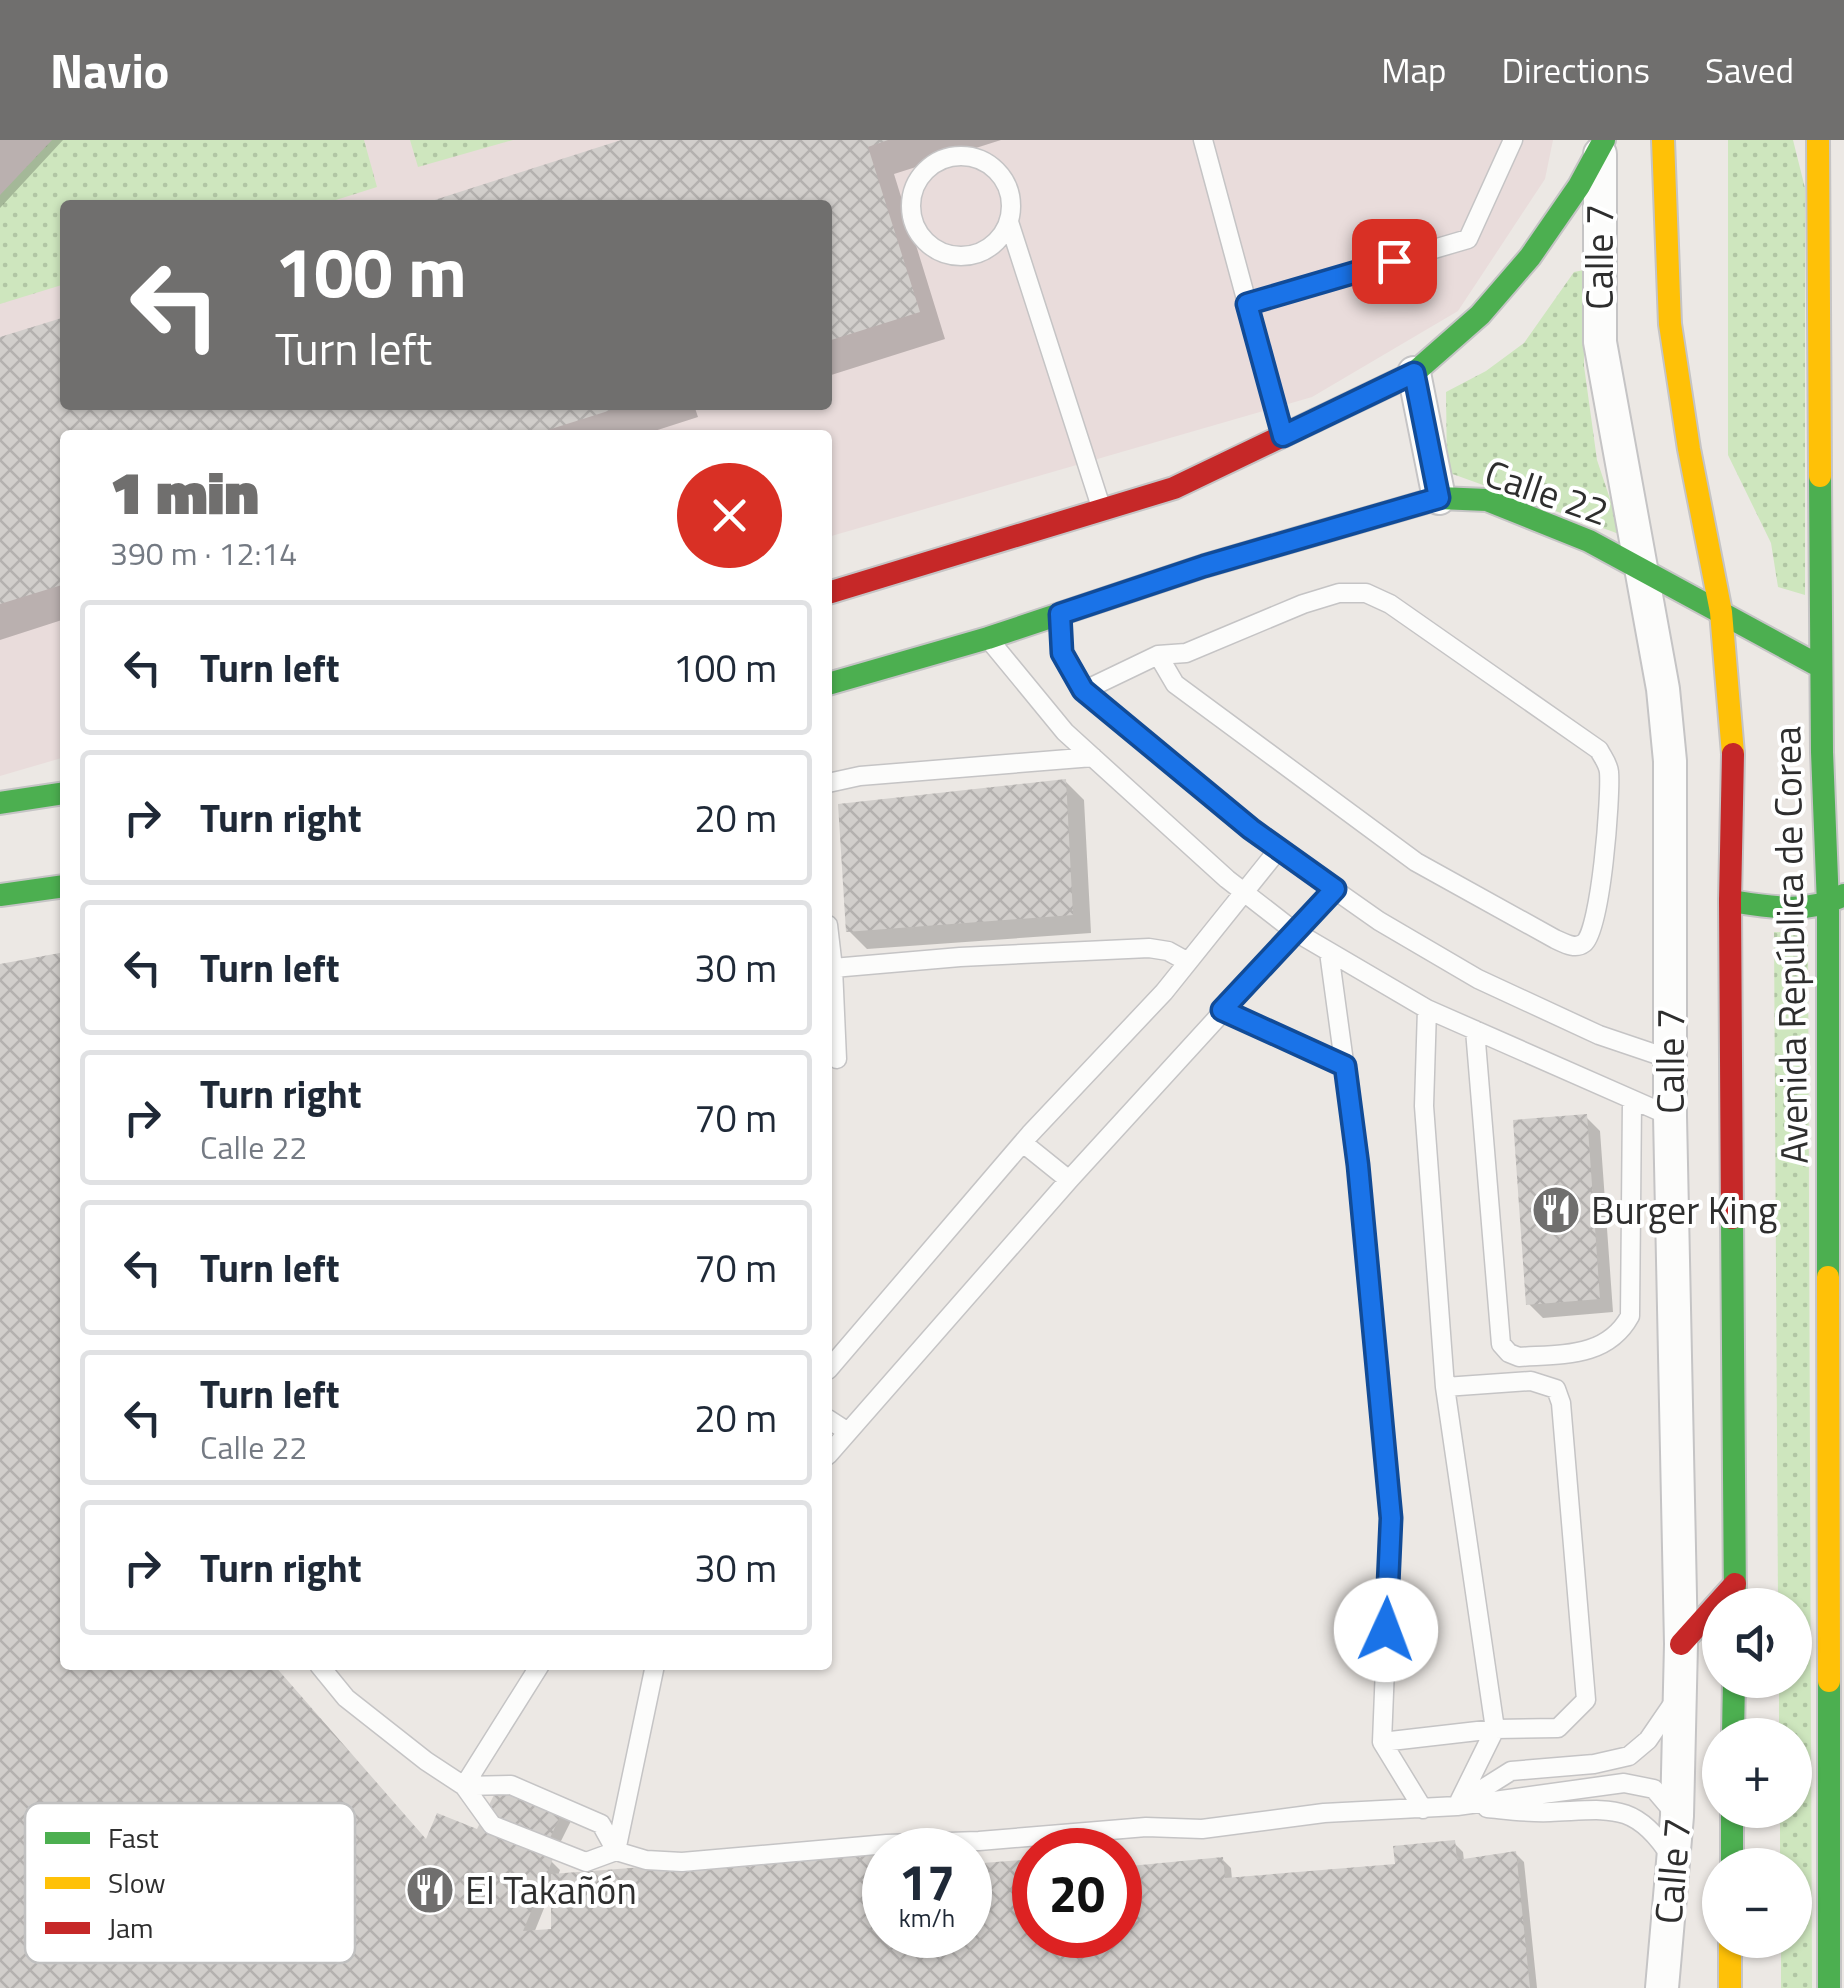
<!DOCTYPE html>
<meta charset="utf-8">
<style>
:root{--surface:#fff;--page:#f6f6f7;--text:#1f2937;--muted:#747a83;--line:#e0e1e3;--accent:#706f6e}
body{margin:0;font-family:"Titillium Web",sans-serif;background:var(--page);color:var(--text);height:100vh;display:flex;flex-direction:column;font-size:38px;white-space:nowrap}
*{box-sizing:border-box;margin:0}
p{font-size:32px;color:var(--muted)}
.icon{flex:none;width:55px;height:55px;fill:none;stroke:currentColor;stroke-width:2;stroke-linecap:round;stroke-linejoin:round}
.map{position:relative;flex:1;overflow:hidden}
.drawer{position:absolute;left:60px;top:290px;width:772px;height:1240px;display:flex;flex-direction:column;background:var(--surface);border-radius:10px;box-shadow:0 2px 8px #0004}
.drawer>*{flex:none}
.hud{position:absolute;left:60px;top:60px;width:772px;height:210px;border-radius:10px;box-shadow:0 2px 8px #0004;background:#706f6e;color:#fff;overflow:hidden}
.controls{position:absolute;left:1702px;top:1448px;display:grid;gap:20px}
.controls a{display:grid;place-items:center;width:110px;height:110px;border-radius:50%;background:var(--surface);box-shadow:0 2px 8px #0004;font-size:50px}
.speed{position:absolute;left:862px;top:1688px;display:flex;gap:20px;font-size:50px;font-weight:700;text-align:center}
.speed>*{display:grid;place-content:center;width:130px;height:130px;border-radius:50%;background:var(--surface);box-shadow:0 2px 8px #0004;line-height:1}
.speed small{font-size:25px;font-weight:400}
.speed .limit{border:15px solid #d22;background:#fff;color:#111}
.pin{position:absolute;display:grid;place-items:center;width:85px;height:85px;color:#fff;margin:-42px;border-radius:20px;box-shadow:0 5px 15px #0006}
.me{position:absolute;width:110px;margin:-55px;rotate:2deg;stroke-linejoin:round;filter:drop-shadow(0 0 8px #0008)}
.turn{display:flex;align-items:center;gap:35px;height:210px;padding:0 50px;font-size:45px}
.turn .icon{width:130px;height:130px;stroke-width:2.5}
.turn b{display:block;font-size:70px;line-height:85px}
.round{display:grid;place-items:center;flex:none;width:105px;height:105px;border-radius:52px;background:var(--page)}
.headline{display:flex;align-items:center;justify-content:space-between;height:170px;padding:0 50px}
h1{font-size:60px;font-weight:800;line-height:75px;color:var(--accent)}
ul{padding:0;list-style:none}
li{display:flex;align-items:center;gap:30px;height:135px;margin:0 20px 15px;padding:0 30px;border:5px solid var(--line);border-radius:10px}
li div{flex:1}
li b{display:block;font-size:38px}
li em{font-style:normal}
header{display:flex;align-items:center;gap:60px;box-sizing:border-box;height:140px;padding:0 50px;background:var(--accent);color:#fff}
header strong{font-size:48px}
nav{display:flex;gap:55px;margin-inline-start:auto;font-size:35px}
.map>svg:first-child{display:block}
</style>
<header>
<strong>Navio</strong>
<nav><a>Map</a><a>Directions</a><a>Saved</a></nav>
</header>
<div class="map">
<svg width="1844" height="1848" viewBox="0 0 1844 1848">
<defs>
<pattern id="garden-dots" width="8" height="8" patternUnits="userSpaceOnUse" patternTransform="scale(2.5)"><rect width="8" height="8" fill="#cee6be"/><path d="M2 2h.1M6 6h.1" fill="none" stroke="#b1c6a4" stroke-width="1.8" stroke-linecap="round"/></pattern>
<pattern id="building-cross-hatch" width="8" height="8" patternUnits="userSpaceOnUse" patternTransform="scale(2.5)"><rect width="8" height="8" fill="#d1cecb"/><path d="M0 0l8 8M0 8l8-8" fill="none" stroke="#b4b1af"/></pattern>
</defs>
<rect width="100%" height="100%" fill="#ece8e4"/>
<!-- medical -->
<path fill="#e9dcdb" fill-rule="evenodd" d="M 0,0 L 1553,0 L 1545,39 L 1458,171 L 1312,257 L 828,397 L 828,295 L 65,295 L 65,617 L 0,636 ZM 65,65 L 828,65 L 828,265 L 65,265 Z"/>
<!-- garden -->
<path fill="url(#garden-dots)" d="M 52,0 L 364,0 L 377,47 L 320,65 L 65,65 L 65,144 L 0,164 L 0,55 Z
M 410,0 L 513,0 L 418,27 Z
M 1728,0 L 1793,0 L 1805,48 L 1805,455 L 1778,447 L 1771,403 L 1728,315 Z
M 1584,130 L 1584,226 L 1597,320 L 1622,395 L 1447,332 L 1446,252 L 1486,231 L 1524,203 L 1574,132 Z
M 1774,792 L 1808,793 L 1812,1848 L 1781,1848 L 1781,1800 L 1795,1800 L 1795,1725 L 1780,1725 L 1780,1670 L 1795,1670 L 1795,1595 L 1779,1595 L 1779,1540 L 1795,1540 L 1795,1465 L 1778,1465 Z"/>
<!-- shadow -->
<path fill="#0003" fill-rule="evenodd" d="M 0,0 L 63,0 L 0,68 Z
M 629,0 L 1001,0 L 894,34 L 945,199 L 828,236 L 828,65 L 424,65 Z
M 65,179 L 65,265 L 694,265 L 698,277 L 642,295 L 65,295 L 65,479 L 0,500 L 0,200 Z
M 1066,642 L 1084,660 L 1091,793 L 867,809 L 848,790 Z
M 65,815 L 65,1525 L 272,1525 L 427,1702 L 479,1693 L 502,1644 L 572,1679 L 551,1721 L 560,1730 L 558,1736 L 885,1795 L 970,1795 L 970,1727 L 1035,1721 L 1035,1795 L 1120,1795 L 1120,1729 L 1222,1719 L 1231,1728 L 1232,1740 L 1397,1727 L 1454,1703 L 1463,1712 L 1464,1721 L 1515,1713 L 1524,1722 L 1537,1848 L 0,1848 L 0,827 ZM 553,1746 L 554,1792 L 534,1793 Z
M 1586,977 L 1600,991 L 1613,1172 L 1543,1178 L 1529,1164 Z"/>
<!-- building -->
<path fill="url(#building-cross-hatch)" d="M 621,0 L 888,0 L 868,7 L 920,172 L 828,201 L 828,65 L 419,65 Z
M 65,177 L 65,265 L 624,266 L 532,295 L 65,295 L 65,444 L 0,464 L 0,197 Z
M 1066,639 L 1073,775 L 846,792 L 838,664 Z
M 65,812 L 65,1525 L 274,1525 L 426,1699 L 437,1673 L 477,1689 L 501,1641 L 564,1668 L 542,1715 L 553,1719 L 523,1791 L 551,1789 L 551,1734 L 885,1709 L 885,1795 L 970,1795 L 970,1724 L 1035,1719 L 1035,1795 L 1120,1795 L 1120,1727 L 1223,1717 L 1225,1738 L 1395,1724 L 1393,1706 L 1455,1700 L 1457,1720 L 1516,1711 L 1530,1848 L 0,1848 L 0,824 Z
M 1587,974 L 1600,1159 L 1526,1165 L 1513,980 Z"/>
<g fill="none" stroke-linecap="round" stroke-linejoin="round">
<!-- lane casing -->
<g stroke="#c5c4c5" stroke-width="21">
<path id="lane" d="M 1203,0 L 1283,296
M911 66a50 50 0 1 1 100 0a50 50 0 1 1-100 0Z
M 1009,82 L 1101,367
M 1247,164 L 1468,99 L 1513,0
M 1060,475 L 1062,513 L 1083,551 L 1278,710 L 1379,781 L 1478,839 L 1599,895 L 1670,919
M 991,502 L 1065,592 L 1227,739 L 1294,791 L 1427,869 L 1670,976
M 1083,551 L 1158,515 L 1186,513 L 1303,464 L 1339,453 L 1366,453 L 1390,464 L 1599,610 C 1603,618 1608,623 1609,632 C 1611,656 1601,790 1584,803 C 1575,810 1564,803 1555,799 L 1416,722 L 1175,544 L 1158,515
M 828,643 L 860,636 L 1093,617
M 828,785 L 833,828 L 837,919
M 1329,812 L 1358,1025 L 1391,1378 L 1382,1602 L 1423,1669
M 833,828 L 960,817 L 1149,808 L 1168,811 L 1188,822
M 1427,869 L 1424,966 L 1445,1247 L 1495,1589 L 1457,1666
M 1223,870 L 1345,926
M 1475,890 L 1501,1204 L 1509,1213 L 1519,1217 C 1562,1214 1607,1218 1630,1176 L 1632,960
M 1023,1003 L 1069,1040
M 828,1230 L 1030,994 L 1164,852 L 1278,710
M 828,1279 L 848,1292
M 828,1315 L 1069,1040 L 1335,749
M 319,1525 L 346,1558 L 426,1621 L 464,1646 L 492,1685 L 586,1722 L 616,1711 L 646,1720 L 682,1722 L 887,1704 L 979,1701 L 1146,1687 L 1202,1689 L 1324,1673 L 1457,1666 L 1624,1643 L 1654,1649 L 1676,1675
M 1382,1602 L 1495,1589 L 1558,1588 L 1586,1560 L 1561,1263 L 1556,1249 L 1531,1241 L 1445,1247
M 464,1646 L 511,1645 L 601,1684 L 616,1711
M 464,1646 L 540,1525
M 1465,1660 L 1511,1631 L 1594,1624 L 1629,1616 L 1648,1600 L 1674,1562
M 1487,1668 C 1508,1670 1529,1673 1550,1672 C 1608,1670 1635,1660 1671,1717
M 616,1711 L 655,1525"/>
</g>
<!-- street casing -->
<g stroke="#c5c4c5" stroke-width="36">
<path id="street" d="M 1600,14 L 1600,202 L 1663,549 L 1670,621 L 1670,976 L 1681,1504 L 1677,1676 L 1662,1848
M 1414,233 L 1439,358"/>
</g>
<!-- fast casing -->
<g stroke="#c5c4c5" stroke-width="26">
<path id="fast" d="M 1316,280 L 1414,233 L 1480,175 L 1530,117 L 1579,46 L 1604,0
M 1820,336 L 1822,612 L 1828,765 L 1828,1137
M 828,544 L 988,498 L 1204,426 L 1439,358 L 1487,360 L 1589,401 L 1821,527
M 0,663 L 65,653
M 0,755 L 65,746
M 1730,761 C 1770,767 1807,775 1844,755
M 1732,1078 L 1735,1465
M 1829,1541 L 1829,1848
M 1733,1595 L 1734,1540
M 1732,1670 L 1732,1725"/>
</g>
<!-- slow casing -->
<g stroke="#c5c4c5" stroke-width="26">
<path id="slow" d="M 1663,0 L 1670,184 L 1689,309 L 1721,472 L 1733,614
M 1818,0 L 1820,336
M 1828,1137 L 1829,1541
M 1730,1800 L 1730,1848"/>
</g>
<!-- jam casing -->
<g stroke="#c5c4c5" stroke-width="26">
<path id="jam" d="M 828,453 L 1174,348 L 1316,280
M 1732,1078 L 1730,761 L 1733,614
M 1681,1504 L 1735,1444"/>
</g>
<!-- lane -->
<use href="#lane" stroke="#fcfcfb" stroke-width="18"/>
<!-- street -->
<use href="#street" stroke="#fcfcfb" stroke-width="32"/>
<!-- fast -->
<use href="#fast" stroke="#4caf50" stroke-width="22"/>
<!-- slow -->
<use href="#slow" stroke="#ffc107" stroke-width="22"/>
<!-- jam -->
<use href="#jam" stroke="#c62828" stroke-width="22"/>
</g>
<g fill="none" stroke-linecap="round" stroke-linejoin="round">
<!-- route casing -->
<g stroke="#114b97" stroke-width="25">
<path id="route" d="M 1386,1490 L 1391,1378 L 1358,1025 L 1345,926 L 1222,870 L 1335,749 L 1251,689 L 1083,550 L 1062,513 L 1060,474 L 1204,426 L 1439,358 L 1414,233 L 1283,296 L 1247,164 L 1394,121"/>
</g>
<!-- route -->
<use href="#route" stroke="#1a73e8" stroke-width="18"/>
</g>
<!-- icons -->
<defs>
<g id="restaurant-disc" transform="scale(2.5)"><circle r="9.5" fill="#706f6e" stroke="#fff"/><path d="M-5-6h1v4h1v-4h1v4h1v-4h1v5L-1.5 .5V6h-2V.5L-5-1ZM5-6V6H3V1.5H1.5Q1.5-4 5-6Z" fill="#fff"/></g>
</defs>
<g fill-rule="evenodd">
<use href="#restaurant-disc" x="1556" y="1070"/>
<use href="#restaurant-disc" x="430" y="1750"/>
</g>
<g text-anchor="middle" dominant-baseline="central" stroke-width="8" stroke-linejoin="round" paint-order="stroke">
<!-- street labels -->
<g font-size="38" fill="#2e2e2e" stroke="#fff">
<text transform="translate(1599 117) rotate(-90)">Calle 7</text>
<text transform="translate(1547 352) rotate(19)">Calle 22</text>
<text transform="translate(1790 805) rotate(-91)">Avenida República de Corea</text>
<text transform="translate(1670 921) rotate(-90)">Calle 7</text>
<text transform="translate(1672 1731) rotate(-85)">Calle 7</text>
</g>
<!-- poi labels -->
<g font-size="38" fill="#2e2e2e" stroke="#fff" text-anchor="start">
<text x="1591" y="1070">Burger King</text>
<text x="465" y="1750">El Takañón</text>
</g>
</g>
<!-- legend -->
<rect x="25" y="1663" width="330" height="160" rx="15" fill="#fff" stroke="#c0c0c0" stroke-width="2.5"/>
<rect x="45" y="1692" width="45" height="12" fill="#4caf50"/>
<rect x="45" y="1737" width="45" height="12" fill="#ffc107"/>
<rect x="45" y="1782" width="45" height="12" fill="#c62828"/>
<g font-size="28" fill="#2e2e2e">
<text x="108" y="1708">Fast</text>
<text x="108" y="1753">Slow</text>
<text x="108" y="1798">Jam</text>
</g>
</svg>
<div class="controls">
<a><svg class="icon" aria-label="sound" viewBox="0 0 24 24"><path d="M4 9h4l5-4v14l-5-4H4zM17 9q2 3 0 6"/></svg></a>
<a>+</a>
<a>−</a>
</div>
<div class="speed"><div>17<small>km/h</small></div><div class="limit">20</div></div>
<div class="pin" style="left:1394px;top:121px;background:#d93025"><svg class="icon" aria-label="arrive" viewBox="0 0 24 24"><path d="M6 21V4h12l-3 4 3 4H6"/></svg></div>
<svg class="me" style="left:1386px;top:1490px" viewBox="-20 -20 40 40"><circle r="19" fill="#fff"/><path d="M0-13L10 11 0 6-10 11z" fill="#1a73e8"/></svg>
<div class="hud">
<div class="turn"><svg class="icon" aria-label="left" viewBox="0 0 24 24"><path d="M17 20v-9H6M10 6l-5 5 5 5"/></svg><div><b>100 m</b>Turn left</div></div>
</div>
<section class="drawer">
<div class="headline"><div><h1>1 min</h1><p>390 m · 12:14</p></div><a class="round" style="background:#d93025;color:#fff"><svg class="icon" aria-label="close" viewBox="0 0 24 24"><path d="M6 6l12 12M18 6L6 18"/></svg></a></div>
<ul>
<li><svg class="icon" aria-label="left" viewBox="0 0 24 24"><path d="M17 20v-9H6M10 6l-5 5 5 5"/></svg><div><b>Turn left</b></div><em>100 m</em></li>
<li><svg class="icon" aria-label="right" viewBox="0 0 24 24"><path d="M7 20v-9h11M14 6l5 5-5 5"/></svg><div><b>Turn right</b></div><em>20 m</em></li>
<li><svg class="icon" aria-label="left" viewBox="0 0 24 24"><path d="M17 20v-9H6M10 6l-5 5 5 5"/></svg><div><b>Turn left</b></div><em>30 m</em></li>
<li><svg class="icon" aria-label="right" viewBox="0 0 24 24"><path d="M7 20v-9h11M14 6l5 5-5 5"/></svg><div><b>Turn right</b><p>Calle 22</p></div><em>70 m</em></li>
<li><svg class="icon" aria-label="left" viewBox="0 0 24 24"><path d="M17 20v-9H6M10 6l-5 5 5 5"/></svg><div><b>Turn left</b></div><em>70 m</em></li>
<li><svg class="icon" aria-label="left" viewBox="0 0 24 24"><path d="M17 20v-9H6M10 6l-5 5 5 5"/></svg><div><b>Turn left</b><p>Calle 22</p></div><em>20 m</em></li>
<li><svg class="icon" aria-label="right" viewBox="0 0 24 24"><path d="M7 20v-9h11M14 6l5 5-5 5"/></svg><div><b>Turn right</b></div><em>30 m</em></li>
</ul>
</section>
</div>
